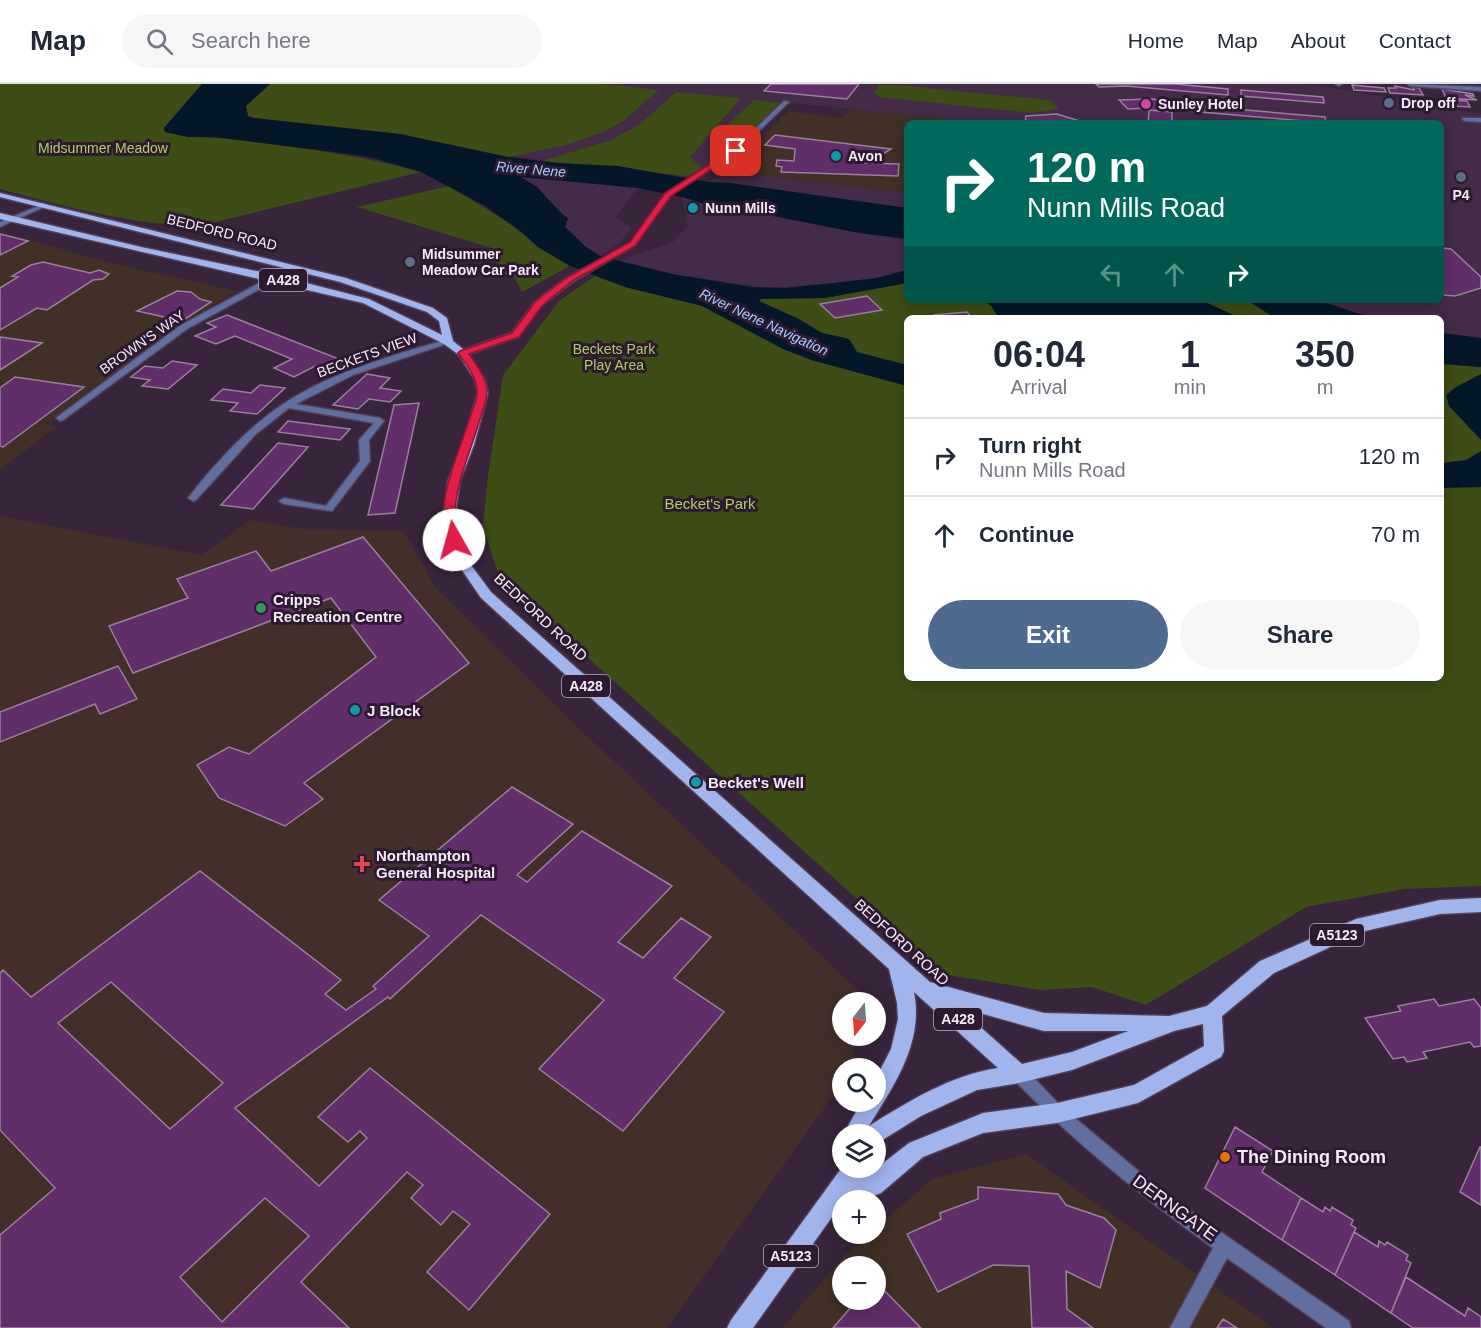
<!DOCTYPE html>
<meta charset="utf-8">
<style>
:root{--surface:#fff;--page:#f6f6f7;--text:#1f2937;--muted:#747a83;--line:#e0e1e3;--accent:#4e6a90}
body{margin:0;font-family:Arial,sans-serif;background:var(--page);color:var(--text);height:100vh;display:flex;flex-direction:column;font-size:22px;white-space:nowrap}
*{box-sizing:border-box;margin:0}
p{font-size:20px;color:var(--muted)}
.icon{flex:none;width:33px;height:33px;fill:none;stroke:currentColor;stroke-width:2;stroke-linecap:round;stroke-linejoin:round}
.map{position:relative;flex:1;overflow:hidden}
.details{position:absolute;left:904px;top:231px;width:540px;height:366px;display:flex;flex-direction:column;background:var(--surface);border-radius:9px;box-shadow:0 3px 15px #0003}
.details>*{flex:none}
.guide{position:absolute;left:904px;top:36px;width:540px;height:183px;border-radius:9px;box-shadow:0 3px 15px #0003;background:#00695c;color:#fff;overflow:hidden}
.needle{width:39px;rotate:197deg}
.tools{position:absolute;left:832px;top:908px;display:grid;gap:12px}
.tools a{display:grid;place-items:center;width:54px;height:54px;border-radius:50%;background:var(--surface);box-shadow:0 3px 15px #0003;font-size:30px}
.pin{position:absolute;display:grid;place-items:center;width:51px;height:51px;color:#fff;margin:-26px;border-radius:12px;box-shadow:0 3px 9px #0006}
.me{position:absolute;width:66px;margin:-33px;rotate:353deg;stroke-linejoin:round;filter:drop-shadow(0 0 4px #0008)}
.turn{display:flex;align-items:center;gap:21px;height:126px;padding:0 24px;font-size:27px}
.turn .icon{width:78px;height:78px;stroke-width:2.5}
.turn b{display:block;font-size:42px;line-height:51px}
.lanes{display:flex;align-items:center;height:57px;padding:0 24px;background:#0003;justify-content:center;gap:30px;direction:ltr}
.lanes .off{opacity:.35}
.eta{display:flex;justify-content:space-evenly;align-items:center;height:102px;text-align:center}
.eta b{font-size:36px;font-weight:600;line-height:42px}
.action{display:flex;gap:12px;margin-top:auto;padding:12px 24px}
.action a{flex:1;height:69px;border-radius:36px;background:var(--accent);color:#fff;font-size:24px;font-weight:600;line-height:69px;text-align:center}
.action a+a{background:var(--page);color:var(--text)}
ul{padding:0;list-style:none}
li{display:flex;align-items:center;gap:18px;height:78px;padding:0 24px;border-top:2px solid var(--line)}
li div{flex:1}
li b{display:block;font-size:22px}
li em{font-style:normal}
header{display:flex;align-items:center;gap:36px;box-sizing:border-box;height:84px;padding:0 30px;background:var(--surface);border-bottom:2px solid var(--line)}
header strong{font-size:28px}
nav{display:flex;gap:33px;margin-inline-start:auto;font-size:21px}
.search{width:420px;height:54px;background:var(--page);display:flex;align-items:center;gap:15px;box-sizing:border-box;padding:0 21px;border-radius:33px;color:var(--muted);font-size:22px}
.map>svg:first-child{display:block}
</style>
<header>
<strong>Map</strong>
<div class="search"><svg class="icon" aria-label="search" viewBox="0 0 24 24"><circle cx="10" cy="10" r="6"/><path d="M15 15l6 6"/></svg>Search here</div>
<nav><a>Home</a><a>Map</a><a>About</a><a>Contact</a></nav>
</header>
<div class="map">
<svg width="1481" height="1244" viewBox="0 0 1481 1244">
<rect width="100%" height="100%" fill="#38243b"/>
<!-- commercial -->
<path fill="#403025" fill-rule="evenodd" d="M 850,25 L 959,36 L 957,39 L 908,39 L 907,109 L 734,88 L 748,67 L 789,27 L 842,34 Z
M 0,148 L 115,180 L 237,207 L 173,245 L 45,340 L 57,342 L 0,386 Z
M 1026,1070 L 1273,1244 L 782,1244 L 842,1174 L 871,1149 L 876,1149 L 876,1144 L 932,1095 ZM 843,1182 L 876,1182 L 876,1215 L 843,1215 Z"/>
<!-- built -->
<path fill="#442b47" d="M 270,0 L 1309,0 L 1481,30 L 1481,254 L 1442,249 L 1442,234 L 1372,234 L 1317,216 L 1442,216 L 1442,39 L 957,39 L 958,36 L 782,18 L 715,78 L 688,92 L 679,92 L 484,69 L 400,50 Z
M 734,88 L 907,109 L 907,124 L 730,99 L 708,98 Z
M 519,92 L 638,104 L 616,132 L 632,145 L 617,161 L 600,172 L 586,163 L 565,143 L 566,138 L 560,127 Z
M 682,113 L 715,123 L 763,130 L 859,149 L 907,155 L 907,186 L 877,194 L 825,200 L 767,204 L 672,190 L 619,177 L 673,158 L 688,141 Z"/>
<!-- medical -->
<path fill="#422f2a" d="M 0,432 L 202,471 L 250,436 L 304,445 L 404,447 L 435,503 L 586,651 L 861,909 L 860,918 L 843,918 L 843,951 L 856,951 L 852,984 L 843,984 L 843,998 L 667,1244 L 0,1244 Z"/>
<!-- green -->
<path fill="#3e4d15" d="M 0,0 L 202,0 L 164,44 L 165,48 C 189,54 214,53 239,56 C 302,64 360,71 421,88 L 199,142 C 132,141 64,122 0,105 Z
M 270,0 L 602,0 L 659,6 L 623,37 L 606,47 L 566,61 L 508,73 L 400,50 L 254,34 L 248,32 L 246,22 Z
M 879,1 L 896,1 L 1049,16 L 1059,25 L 1032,29 L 878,13 L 874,8 Z
M 676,8 L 741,14 L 690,73 L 702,84 L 688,92 L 542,77 L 611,56 L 639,41 Z
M 754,16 L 781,19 L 726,69 L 708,67 L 722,46 Z
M 449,102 L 512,141 L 538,163 L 570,182 L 522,208 L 515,194 L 500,189 L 495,165 L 357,123 Z
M 595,192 L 625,203 L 680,216 L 825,214 L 907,199 L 908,216 L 1247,216 L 1275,234 L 908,234 L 908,594 L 1442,594 L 1442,280 L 1481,283 L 1481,802 L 1404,805 L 1306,823 L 1146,921 L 1092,903 L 1041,906 L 941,890 L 500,495 L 483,443 L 488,392 L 503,291 L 559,217 Z"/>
<!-- water -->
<path fill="#031728" d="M 202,0 L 270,0 L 246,22 L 248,32 L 254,34 L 400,50 L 508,73 L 555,79 L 618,82 L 708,98 L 730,99 L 907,124 L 907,155 L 859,149 L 763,130 L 715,123 L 682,113 L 638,104 L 521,93 L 537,103 L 562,130 L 568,134 L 565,143 L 586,163 L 600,172 L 672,190 L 751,203 L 785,204 L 825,200 L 877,194 L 907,186 L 907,199 L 825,214 L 761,215 L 759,217 L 799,235 L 822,249 L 846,254 L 850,256 L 857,268 L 907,281 L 907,302 L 811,276 L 783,265 L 702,222 L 625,203 L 570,182 L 538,163 L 523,149 L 485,122 L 421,88 L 373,74 L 342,69 L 214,53 L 188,53 L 165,48 L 164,44 Z
M 983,216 L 1201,216 L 1240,234 L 999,234 L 991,222 Z
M 1247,216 L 1317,216 L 1372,234 L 1275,234 Z
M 1442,249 L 1481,254 L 1481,283 L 1442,280 Z
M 1481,290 L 1481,356 L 1449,322 L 1446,311 L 1456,303 Z
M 1481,367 L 1481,403 L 1442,404 L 1442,379 L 1466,376 Z"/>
<!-- building -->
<path fill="#602e68" stroke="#99819c" stroke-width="1.5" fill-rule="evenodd" d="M 771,0 L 859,0 L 847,15 L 764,7 Z
M 1096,0 L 1175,0 L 1228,5 L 1228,11 L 1126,2 L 1099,3 Z
M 1352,1 L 1384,4 L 1386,8 L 1354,6 Z
M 1395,2 L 1414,6 L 1413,3 L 1419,4 L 1423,11 L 1390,9 L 1388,4 L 1396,4 Z
M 1442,5 L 1473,10 L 1474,12 L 1465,11 L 1477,16 L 1446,14 Z
M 1241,6 L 1323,13 L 1324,19 L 1241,12 Z
M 1151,15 L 1169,17 L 1169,23 L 1165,23 L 1166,27 L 1149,26 L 1149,24 L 1128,25 L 1119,16 Z
M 1448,16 L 1467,17 L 1470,23 L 1451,22 Z
M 1178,20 L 1325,33 L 1326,39 L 1178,26 Z
M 1149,26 L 1172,28 L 1172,39 L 1148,39 Z
M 1057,30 L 1086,39 L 1025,39 L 1026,32 Z
M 775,51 L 891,65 L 875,75 L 865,74 L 865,79 L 899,80 L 898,92 L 781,88 L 782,83 L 776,82 L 777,76 L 794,77 L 795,65 L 765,61 Z
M 0,150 L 28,157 L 0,171 Z
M 1442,164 L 1451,165 L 1481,193 L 1481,204 L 1455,212 L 1442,211 Z
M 43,178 L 90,189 L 99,186 L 109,190 L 103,195 L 93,196 L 47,226 L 37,224 L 0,246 L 0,204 L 18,193 L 12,192 L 31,181 Z
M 177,207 L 191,208 L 200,215 L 211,218 L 182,237 L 137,227 Z
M 867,212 L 882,226 L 835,234 L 820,220 Z
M 967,228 L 972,234 L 936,234 L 934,231 Z
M 227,231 L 349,279 L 331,289 L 315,282 L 294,293 L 274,284 L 292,275 L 235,252 L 216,260 L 195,252 L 216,243 L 207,239 Z
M 0,253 L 42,259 L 0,286 Z
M 172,277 L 197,281 L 168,305 L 142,302 L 150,296 L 131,293 L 145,282 L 163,284 Z
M 367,290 L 390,294 L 380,304 L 401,307 L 390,318 L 369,315 L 358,325 L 333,321 Z
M 15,293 L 84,303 L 3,363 L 0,362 L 0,304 Z
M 260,301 L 285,304 L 257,330 L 230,327 L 238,319 L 211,316 L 223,305 L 251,309 Z
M 419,319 L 395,429 L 368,431 L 394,321 Z
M 288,337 L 350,345 L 340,356 L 278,348 Z
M 278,359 L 308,363 L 253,425 L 221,421 Z
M 363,453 L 469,579 L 304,699 L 323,715 L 285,742 L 219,714 L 197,681 L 229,663 L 249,670 L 376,573 L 331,514 L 133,589 L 109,542 L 188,514 L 177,495 L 256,467 L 271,487 Z
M 118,582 L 137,615 L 100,630 L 95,620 L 0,658 L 0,628 Z
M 512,703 L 573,740 L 517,791 L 527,798 L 582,747 L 672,802 L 618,858 L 643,874 L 681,834 L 711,853 L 674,894 L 724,928 L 623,1047 L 539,985 L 604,916 L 481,831 L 390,915 L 388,913 L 235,1024 L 319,1102 L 367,1054 L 360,1047 L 348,1058 L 318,1033 L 370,984 L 550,1130 L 469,1226 L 427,1188 L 470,1140 L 453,1127 L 441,1141 L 411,1114 L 423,1101 L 407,1088 L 301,1198 L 349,1244 L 0,1244 L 0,1151 L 55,1104 L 0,1046 L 0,889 L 3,886 L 31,913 L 200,787 L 341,896 L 325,910 L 346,926 L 376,905 L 373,902 L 429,852 L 379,816 ZM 111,898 L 223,999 L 170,1045 L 58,939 ZM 265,1114 L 309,1152 L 222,1238 L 180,1193 Z
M 1434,915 L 1439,922 L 1474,915 L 1481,924 L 1481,962 L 1474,963 L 1470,958 L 1423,968 L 1427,974 L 1407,978 L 1404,973 L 1393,975 L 1365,934 L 1401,927 L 1398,922 Z
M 1235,1043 L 1273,1067 L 1262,1088 L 1301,1114 L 1282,1156 L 1205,1104 Z
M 1480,1063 L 1481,1063 L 1481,1121 L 1460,1108 Z
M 978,1103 L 1058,1110 L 1066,1121 L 1104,1134 L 1116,1146 L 1100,1204 L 1066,1187 L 1067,1225 L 1093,1244 L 1032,1244 L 1029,1182 L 993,1181 L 938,1208 L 907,1150 L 941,1135 L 940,1129 L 978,1115 Z
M 1301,1114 L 1323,1128 L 1325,1123 L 1330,1127 L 1332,1123 L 1353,1136 L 1351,1141 L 1356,1144 L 1335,1191 L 1282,1156 Z
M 1354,1148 L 1378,1163 L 1379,1157 L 1385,1161 L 1387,1158 L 1408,1171 L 1406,1176 L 1411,1179 L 1391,1229 L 1335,1191 Z
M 1406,1193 L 1465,1232 L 1468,1224 L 1481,1233 L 1481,1244 L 1413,1244 L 1391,1229 Z
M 876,1198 L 921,1244 L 833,1244 L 858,1215 L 876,1215 Z
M 1223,1235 L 1237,1244 L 1217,1244 Z"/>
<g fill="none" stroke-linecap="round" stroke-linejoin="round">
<!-- street casing -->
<g stroke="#523f55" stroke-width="3">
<path id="street" d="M 1335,0 L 1342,0 L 1339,2 Z
M 1407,0 L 1481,3 L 1481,7 L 1410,2 Z
M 784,17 L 789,18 L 736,69 L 670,111 L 635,161 L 574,197 L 551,214 L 541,222 L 518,253 L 466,271 L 460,271 L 460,267 L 512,249 L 535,218 L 545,210 L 568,193 L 631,159 L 666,109 L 732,67 Z
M 1462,34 L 1481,34 L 1481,38 L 1464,37 Z
M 41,121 L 46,122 L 0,143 L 0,138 Z
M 291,182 L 298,184 L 187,245 L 63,336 L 60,337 L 56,334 L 181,241 Z
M 445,256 L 452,258 L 353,291 L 296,320 L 380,334 L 384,337 L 369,356 L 370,377 L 332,427 L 284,420 L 279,417 L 284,414 L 326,422 L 360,377 L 359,356 L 374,339 L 289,324 L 256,350 L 196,416 L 193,417 L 188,414 C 214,381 244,347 279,323 C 328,289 388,273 445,256 Z
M 1019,983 L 1025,985 L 1063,1024 L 1166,1110 L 1349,1237 L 1351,1244 L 1326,1244 L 1227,1174 L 1189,1244 L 1170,1244 L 1213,1164 C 1142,1113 1074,1058 1013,995 L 1011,990 L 1013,985 Z"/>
</g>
<!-- primary casing -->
<g stroke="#523f55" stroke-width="3">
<path id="primary" d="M 0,109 L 346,194 L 433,224 L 447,234 L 453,257 L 468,269 L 485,296 L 488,309 L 474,361 L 460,397 L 454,440 L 465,473 L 491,508 L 930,898 L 1044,929 L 1169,932 L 1207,922 L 1260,877 L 1356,835 L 1440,816 L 1481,814 L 1481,828 L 1440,830 L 1365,847 L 1274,889 L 1222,932 L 1224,967 L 1221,973 L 1138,1019 L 1057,1039 L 983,1049 L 923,1073 L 881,1109 L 873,1112 L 847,1112 L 753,1244 L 727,1244 L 731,1236 L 843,1082 L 866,1083 L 862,1090 L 869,1090 L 909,1059 L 983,1029 L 1057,1019 L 1134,1001 L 1204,962 L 1203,940 L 1174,947 L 1072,986 L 1019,999 L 977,1006 L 921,1032 L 876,1060 L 876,1050 L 843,1051 L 862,1017 L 876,1017 L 876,994 L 891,965 L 898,935 L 897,919 L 889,885 L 481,514 L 453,473 L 442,440 L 448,397 L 462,361 L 478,309 L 475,296 L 459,271 L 444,260 L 363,219 L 0,135 L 0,129 L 141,163 L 275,191 L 369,215 L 442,251 L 439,237 L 427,228 L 340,198 L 0,113 ZM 914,908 L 998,984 C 951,991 909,1017 869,1042 C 894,1001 924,959 914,908 ZM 958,923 L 1044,947 L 1128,947 L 1072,968 L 1022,980 Z"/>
</g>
<!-- street -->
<use href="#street" fill="#606f9f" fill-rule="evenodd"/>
<!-- primary -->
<use href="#primary" fill="#a0b4ee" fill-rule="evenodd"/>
</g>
<!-- route -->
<path fill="#e11d48" stroke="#92132f" stroke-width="1.5" d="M 733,65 L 739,67 L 671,112 L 635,162 L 574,196 L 551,214 L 542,222 L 519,253 L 469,270 C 476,281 487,294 487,307 C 487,316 483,326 480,335 C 469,374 446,416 459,456 L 454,460 L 449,459 C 431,424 460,368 470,333 C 473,325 478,315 477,306 C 476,292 466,280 458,269 L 460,267 L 512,249 L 535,218 L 545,210 L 568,193 L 630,158 L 665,109 Z"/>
<!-- markers -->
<g fill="#5c6f8a" stroke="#2e1a30" stroke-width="2">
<circle cx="1389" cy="19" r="6"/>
<circle cx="1461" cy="93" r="6"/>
<circle cx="410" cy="178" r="6"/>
</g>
<circle fill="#d1479c" stroke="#2e1a30" stroke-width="2" cx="1146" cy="20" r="6"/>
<g fill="#0f9aa8" stroke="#2e1a30" stroke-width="2">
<circle cx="836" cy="72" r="6"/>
<circle cx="693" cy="124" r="6"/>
<circle cx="355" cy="626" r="6"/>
<circle cx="696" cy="698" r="6"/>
</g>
<circle fill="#2e9e5b" stroke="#2e1a30" stroke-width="2" cx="261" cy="524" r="6"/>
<path fill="#e0444e" stroke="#2e1a30" stroke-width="2" d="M359 771h6v6h6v6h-6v6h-6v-6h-6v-6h6z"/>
<circle fill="#e8710a" stroke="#2e1a30" stroke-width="2" cx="1225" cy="1073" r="6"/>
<g text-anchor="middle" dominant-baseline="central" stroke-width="6" stroke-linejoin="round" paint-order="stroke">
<!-- far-poi labels -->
<g font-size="14" font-weight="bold" fill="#f5e8f7" stroke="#2e1a30" text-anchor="start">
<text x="1401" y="19">Drop off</text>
<text x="1158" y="20">Sunley Hotel</text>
<text x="848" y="72">Avon</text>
<text x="1461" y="111" text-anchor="middle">P4</text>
<text x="705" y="124">Nunn Mills</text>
<text x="422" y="170">Midsummer<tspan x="422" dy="16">Meadow Car Park</tspan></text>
</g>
<!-- far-park labels -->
<g font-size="14" fill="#aecf62" stroke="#2e1a30">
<text x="103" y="64">Midsummer Meadow</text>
<text x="614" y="265">Beckets Park<tspan x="614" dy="16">Play Area</tspan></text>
</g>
<!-- far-water labels -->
<g font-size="14" font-style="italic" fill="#9ed0ff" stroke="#2e1a30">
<text transform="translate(531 85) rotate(5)">River Nene</text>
<text transform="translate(764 238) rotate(25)">River Nene Navigation</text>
</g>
<!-- far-street labels -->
<g font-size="14" fill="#f5e8f7" stroke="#2e1a30">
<text transform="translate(222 148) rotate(14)">BEDFORD ROAD</text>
<text transform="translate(142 258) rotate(-35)">BROWN'S WAY</text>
<text transform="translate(367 271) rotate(-20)">BECKETS VIEW</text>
</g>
<!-- shield labels -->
<g fill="#2e1a30" stroke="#b9aabb" stroke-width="1.5">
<rect x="259" y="185" width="48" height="22" rx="4.5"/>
<rect x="562" y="591" width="48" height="22" rx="4.5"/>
<rect x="1310" y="840" width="54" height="22" rx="4.5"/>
<rect x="934" y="924" width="48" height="22" rx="4.5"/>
<rect x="764" y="1161" width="54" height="22" rx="4.5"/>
</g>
<g font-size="14" font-weight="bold" fill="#f5e8f7">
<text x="283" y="196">A428</text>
<text x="586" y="602">A428</text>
<text x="1337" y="851">A5123</text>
<text x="958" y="935">A428</text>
<text x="791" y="1172">A5123</text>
</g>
<!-- park labels -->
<g font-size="15" fill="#aecf62" stroke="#2e1a30">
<text x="710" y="419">Becket's Park</text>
</g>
<!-- poi labels -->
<g font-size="15" font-weight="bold" fill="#f5e8f7" stroke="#2e1a30" text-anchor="start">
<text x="273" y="515">Cripps<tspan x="273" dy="17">Recreation Centre</tspan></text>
<text x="367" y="626">J Block</text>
<text x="708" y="698">Becket's Well</text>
<text x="376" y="771">Northampton<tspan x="376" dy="17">General Hospital</tspan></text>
</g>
<!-- street labels -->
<g font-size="15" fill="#f5e8f7" stroke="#2e1a30">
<text transform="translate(541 533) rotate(43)">BEDFORD ROAD</text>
<text transform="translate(902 858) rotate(42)">BEDFORD ROAD</text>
</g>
<!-- near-poi labels -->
<g font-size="18" font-weight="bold" fill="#f5e8f7" stroke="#2e1a30" text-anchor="start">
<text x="1237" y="1073">The Dining Room</text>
</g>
<!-- near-street labels -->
<g font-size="18" fill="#f5e8f7" stroke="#2e1a30">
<text transform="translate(1175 1124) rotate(36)">DERNGATE</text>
</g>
</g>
</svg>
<div class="tools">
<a><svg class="needle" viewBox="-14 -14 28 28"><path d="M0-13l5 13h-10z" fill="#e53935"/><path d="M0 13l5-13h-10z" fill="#747a83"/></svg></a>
<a><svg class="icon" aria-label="search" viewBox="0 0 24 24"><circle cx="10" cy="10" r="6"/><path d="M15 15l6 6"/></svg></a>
<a><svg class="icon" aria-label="layers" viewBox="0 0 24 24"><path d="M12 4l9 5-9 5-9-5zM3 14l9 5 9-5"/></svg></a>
<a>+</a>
<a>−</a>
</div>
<div class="pin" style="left:736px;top:67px;background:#d93025"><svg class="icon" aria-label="arrive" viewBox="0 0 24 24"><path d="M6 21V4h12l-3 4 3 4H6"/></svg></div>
<svg class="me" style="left:454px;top:456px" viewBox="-20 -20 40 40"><circle r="19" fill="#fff"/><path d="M0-13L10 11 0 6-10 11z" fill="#e11d48"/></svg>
<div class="guide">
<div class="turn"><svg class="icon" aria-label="right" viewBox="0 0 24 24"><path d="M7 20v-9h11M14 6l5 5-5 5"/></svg><div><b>120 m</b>Nunn Mills Road</div></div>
<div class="lanes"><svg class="icon off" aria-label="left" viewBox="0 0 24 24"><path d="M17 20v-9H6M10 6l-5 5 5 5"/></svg><svg class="icon off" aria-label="ahead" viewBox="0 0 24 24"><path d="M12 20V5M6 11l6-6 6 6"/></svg><svg class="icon" aria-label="right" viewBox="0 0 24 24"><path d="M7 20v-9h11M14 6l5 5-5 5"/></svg></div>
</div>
<section class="details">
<div class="eta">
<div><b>06:04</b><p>Arrival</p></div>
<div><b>1</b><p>min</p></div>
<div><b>350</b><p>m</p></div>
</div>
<ul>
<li><svg class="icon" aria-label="right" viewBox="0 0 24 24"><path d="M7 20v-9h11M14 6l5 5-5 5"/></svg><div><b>Turn right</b><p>Nunn Mills Road</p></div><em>120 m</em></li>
<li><svg class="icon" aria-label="ahead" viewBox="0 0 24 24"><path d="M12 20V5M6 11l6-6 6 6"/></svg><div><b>Continue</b></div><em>70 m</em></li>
</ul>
<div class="action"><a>Exit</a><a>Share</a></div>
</section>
</div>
